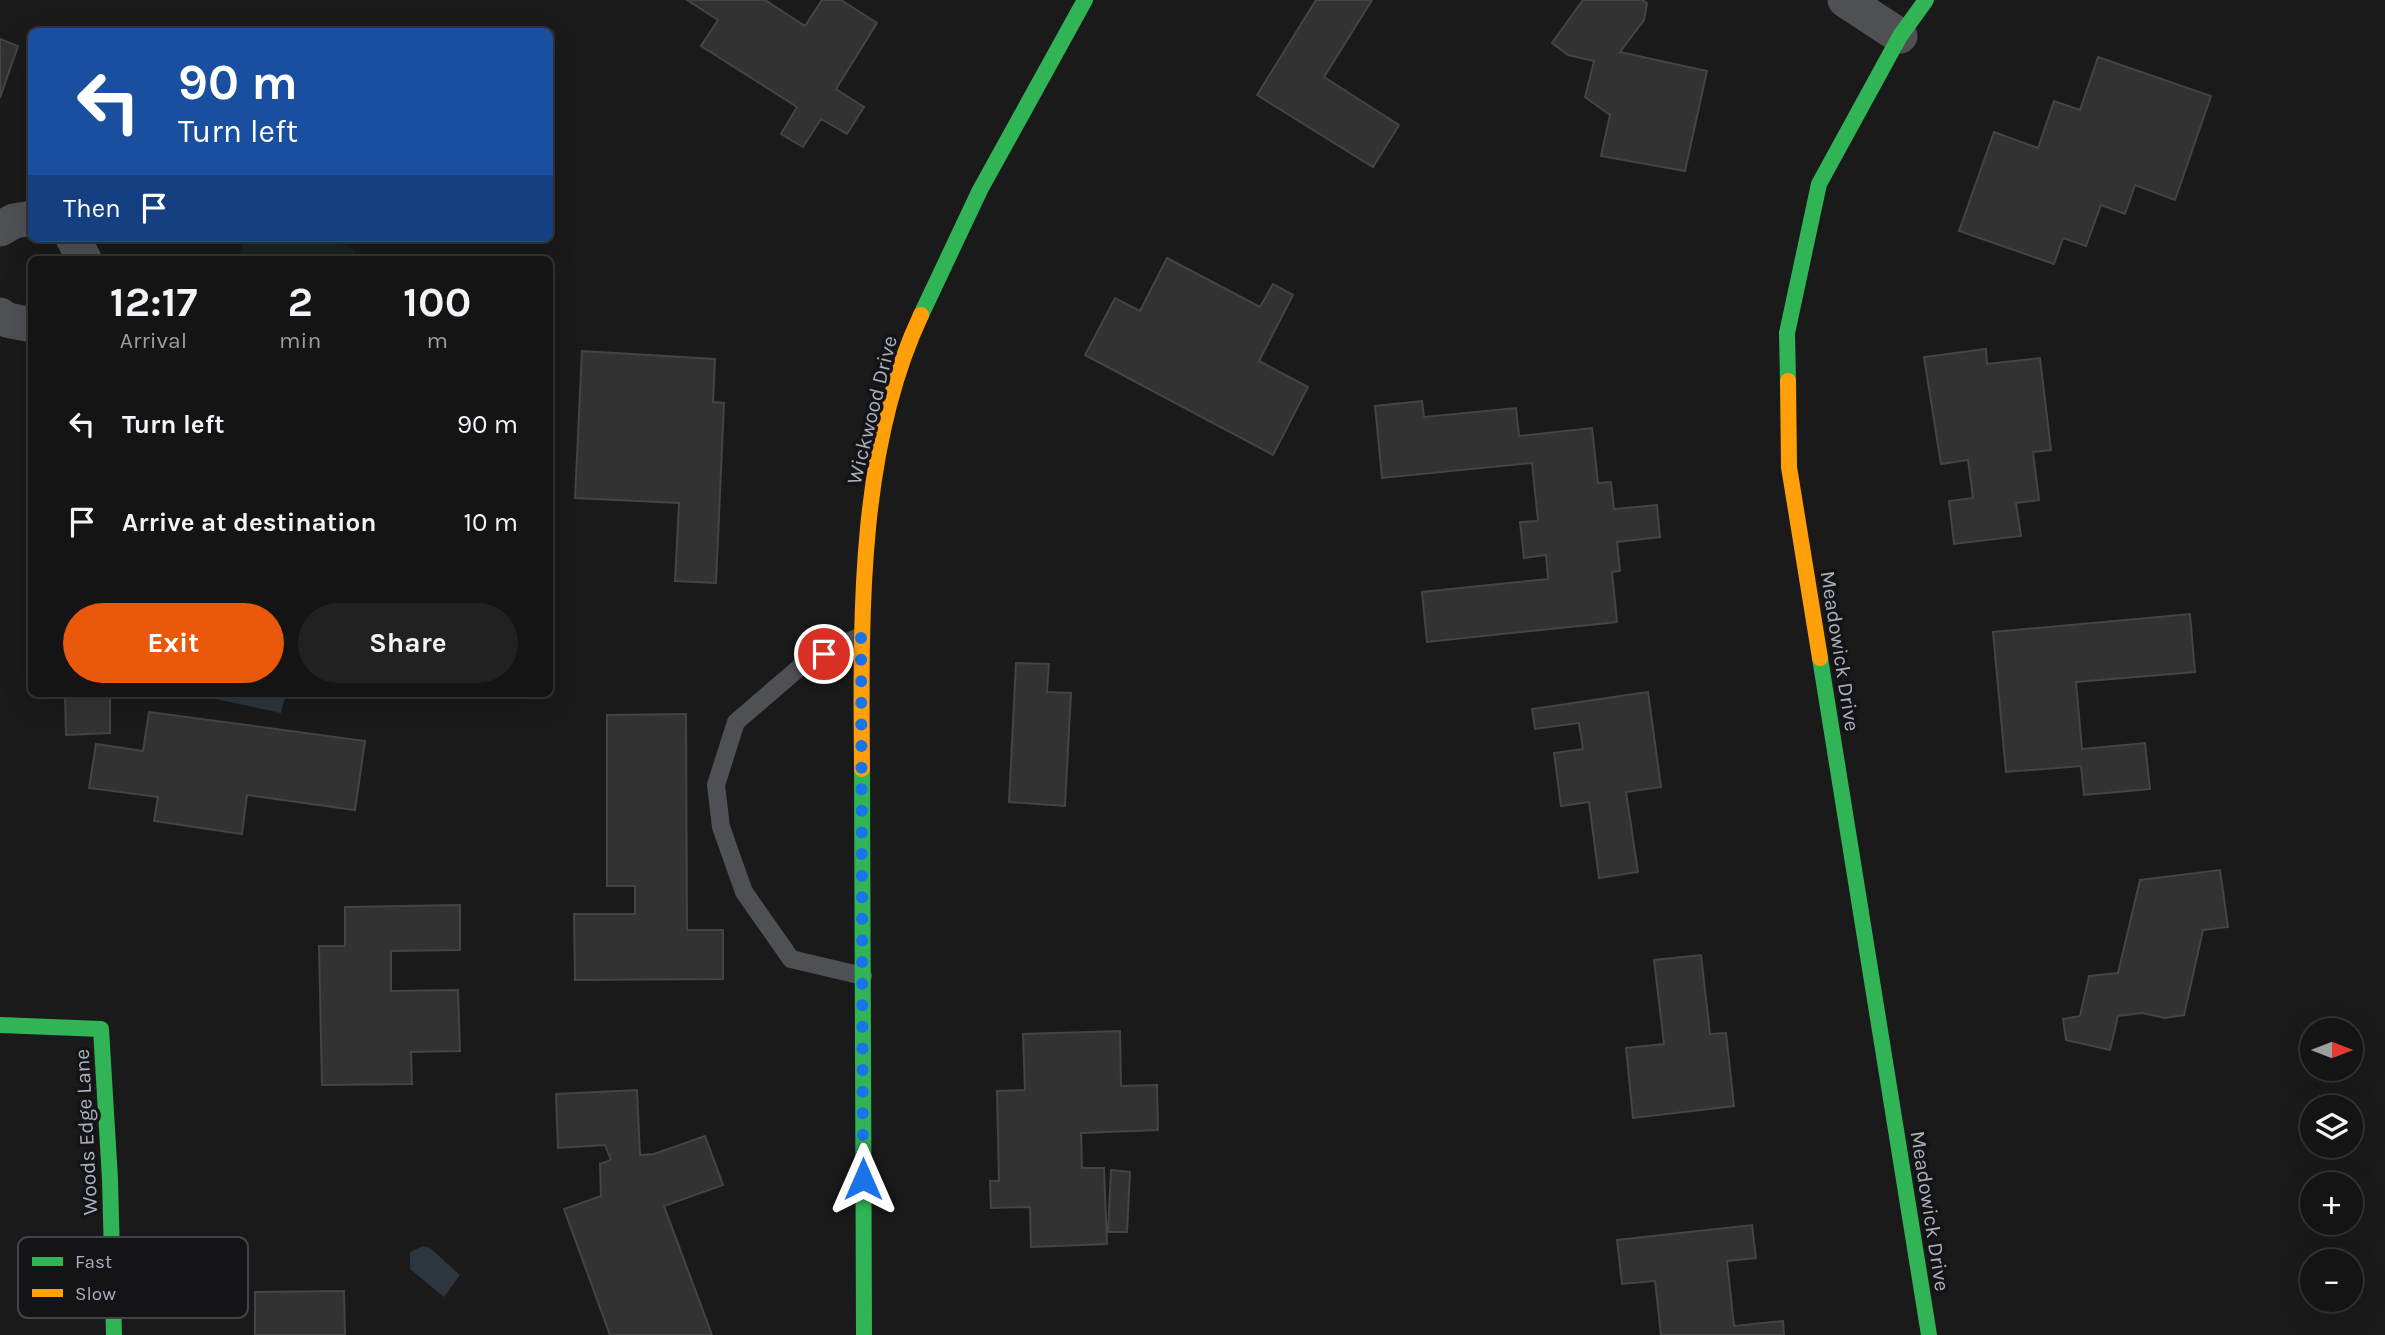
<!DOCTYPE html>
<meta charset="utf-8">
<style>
:root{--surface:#141414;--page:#212122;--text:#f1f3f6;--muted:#9d9ea0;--line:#333334;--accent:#ea580c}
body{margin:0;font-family:Karla,sans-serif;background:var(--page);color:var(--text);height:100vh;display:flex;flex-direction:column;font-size:26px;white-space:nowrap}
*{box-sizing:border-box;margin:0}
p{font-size:23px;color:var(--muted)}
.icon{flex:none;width:38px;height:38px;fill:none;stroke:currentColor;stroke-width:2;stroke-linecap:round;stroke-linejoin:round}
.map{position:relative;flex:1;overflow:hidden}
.drawer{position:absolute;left:28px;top:256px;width:525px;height:441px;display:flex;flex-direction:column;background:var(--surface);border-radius:10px;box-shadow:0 7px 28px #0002,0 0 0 2px var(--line)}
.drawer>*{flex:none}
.top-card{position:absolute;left:28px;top:28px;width:525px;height:214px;border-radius:10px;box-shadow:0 7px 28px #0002,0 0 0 2px var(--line);background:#1a4fa0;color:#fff;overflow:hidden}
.needle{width:46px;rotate:90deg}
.controls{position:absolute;left:2300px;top:1018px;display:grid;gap:14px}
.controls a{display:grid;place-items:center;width:63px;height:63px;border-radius:50%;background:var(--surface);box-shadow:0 7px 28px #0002,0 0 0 2px var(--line);font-size:35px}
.pin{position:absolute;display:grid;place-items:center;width:60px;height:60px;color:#fff;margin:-30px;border:4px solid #fff;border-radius:50%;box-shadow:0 2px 7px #0007}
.me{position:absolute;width:77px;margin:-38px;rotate:0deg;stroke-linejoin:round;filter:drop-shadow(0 0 5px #0008)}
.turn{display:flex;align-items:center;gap:24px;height:147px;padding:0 35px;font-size:32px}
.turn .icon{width:91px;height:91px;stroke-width:2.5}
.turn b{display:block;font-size:49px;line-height:60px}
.then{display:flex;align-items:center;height:66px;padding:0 35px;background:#0003;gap:14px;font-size:26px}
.eta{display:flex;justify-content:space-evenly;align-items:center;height:119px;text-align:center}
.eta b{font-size:42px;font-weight:700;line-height:49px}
.cta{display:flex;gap:14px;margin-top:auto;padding:14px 35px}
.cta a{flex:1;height:80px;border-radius:42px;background:var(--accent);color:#fff;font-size:28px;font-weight:700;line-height:80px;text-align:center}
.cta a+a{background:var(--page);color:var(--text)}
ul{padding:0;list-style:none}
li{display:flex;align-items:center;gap:21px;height:98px;padding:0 35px}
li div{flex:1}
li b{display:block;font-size:26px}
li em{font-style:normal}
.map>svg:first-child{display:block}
</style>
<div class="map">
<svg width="2385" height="1335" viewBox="0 0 2385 1335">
<rect width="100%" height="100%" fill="#1a1a1b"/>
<!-- green -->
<path fill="#1d251e" d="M 246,238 L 326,238 L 356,250 L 352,259 L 237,259 Z"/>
<!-- water -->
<path fill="#2c363e" d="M 188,693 L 286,693 L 281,713 Z
M 423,1246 L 430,1248 L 460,1275 L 444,1297 L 410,1269 L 410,1252 Z"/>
<!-- building -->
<path fill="#323233" stroke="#434447" stroke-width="2" d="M 687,0 L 765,0 L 805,26 L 822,0 L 841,0 L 877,23 L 836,89 L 864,107 L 847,134 L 821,119 L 803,147 L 781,134 L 797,107 L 701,46 L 718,20 Z
M 1316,0 L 1372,0 L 1324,77 L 1399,125 L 1373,167 L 1257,95 Z
M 1583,0 L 1642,0 L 1647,3 L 1644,20 L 1620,52 L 1707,71 L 1685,171 L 1601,156 L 1610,115 L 1585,97 L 1594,61 L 1568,55 L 1552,43 Z
M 0,39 L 18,46 L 0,98 Z
M 2098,57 L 2211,96 L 2175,200 L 2135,185 L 2125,214 L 2101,205 L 2086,246 L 2063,238 L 2054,264 L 1959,231 L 1994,132 L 2038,148 L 2054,101 L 2080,110 Z
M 1167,258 L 1260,307 L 1273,284 L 1293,295 L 1259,361 L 1308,387 L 1273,455 L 1085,355 L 1115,298 L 1140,311 Z
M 1986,349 L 1987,364 L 2040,358 L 2051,450 L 2033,452 L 2039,500 L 2016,503 L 2021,536 L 1954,544 L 1949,501 L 1973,498 L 1968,460 L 1941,464 L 1924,357 Z
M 582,351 L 715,359 L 713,402 L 724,403 L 716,583 L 675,581 L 679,503 L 575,498 Z
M 1422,401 L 1424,417 L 1516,408 L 1519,436 L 1592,428 L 1598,483 L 1611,482 L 1614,509 L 1657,505 L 1660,537 L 1617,542 L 1620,571 L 1612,572 L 1617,622 L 1427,642 L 1422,592 L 1548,579 L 1546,555 L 1524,558 L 1520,522 L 1538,521 L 1532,463 L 1382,478 L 1375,406 Z
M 2190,614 L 2195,672 L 2076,682 L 2082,749 L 2145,743 L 2150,789 L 2084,795 L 2081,766 L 2006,772 L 1993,632 Z
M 1016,663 L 1049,664 L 1047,692 L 1071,693 L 1065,806 L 1009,802 Z
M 1648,692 L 1661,787 L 1626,792 L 1638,872 L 1599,878 L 1589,802 L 1561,806 L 1554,753 L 1583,749 L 1579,723 L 1535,729 L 1532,709 Z
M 65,693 L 110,693 L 110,733 L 66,735 Z
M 149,712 L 365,741 L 355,810 L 247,795 L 242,834 L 154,821 L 158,797 L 89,788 L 96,744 L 143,751 Z
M 686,714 L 687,930 L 723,930 L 723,979 L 575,980 L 574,914 L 635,914 L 635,886 L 607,886 L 607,715 Z
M 2220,870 L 2228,927 L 2203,930 L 2184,1015 L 2165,1018 L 2142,1013 L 2118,1016 L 2110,1050 L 2066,1040 L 2063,1019 L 2080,1016 L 2089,976 L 2118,973 L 2140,880 Z
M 460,905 L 460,950 L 391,951 L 391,991 L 458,990 L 460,1051 L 411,1052 L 412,1084 L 322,1085 L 319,946 L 345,946 L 345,907 Z
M 1701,955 L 1710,1034 L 1726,1033 L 1734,1106 L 1633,1118 L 1626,1048 L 1664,1044 L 1654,960 Z
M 1120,1031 L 1121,1086 L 1157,1085 L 1158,1130 L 1081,1133 L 1082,1168 L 1104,1168 L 1107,1244 L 1031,1247 L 1030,1207 L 991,1208 L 990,1181 L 999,1181 L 997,1091 L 1025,1090 L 1023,1034 Z
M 637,1090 L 640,1155 L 654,1154 L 705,1136 L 723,1185 L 664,1206 L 712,1335 L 610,1335 L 564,1209 L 601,1196 L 600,1164 L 611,1160 L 605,1145 L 558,1148 L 556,1094 Z
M 1111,1170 L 1130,1172 L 1127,1232 L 1108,1232 Z
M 1752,1225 L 1756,1258 L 1727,1261 L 1734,1326 L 1783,1321 L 1784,1335 L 1661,1335 L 1655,1281 L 1622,1284 L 1617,1240 Z
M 344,1291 L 345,1335 L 255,1335 L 255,1292 Z"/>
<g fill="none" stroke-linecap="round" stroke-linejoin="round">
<!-- lane -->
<path stroke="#4e5054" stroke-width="18" d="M 861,636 L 806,662 L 736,722 L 716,785 L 721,827 L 744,892 L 791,959 L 863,976"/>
<!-- street -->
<path stroke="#4e5054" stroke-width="35" d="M 1845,0 L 1900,36
M 0,229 L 14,221 L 32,218
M 73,238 L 84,259
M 0,315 L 7,320 L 32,325"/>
<!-- fast -->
<path stroke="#30b455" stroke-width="16" d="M 921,315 L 980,190 L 1085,0
M 1788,381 L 1787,333 L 1819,184 L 1900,36 L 1926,0
M 1820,658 L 1929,1335
M 862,769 L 864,1335
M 0,1025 L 101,1029 L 110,1179 L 114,1335"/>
<!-- slow -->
<path stroke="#ff9f0a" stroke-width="16" d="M 1788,381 L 1789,467 L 1820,658
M 862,769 C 861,621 857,451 921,315"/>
</g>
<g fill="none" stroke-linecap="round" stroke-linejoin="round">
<!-- route -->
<path stroke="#1a73e8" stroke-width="12" stroke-dasharray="0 21.6" d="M 824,654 L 861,636 L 863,1179"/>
</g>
<g text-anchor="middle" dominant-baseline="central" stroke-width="7" stroke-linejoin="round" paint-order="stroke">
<!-- street labels -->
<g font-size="21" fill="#abb1bc" stroke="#141417">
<text transform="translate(872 410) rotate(-76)">Wickwood Drive</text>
<text transform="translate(1840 651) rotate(81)">Meadowick Drive</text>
<text transform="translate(86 1132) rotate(-93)">Woods Edge Lane</text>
<text transform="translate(1930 1211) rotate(81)">Meadowick Drive</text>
</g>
</g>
<!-- legend -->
<rect x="18" y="1237" width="230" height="81" rx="10" fill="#141417" stroke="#414349" stroke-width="2"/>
<rect x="32" y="1257" width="31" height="9" fill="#30b455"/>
<rect x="32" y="1289" width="31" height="8" fill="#ff9f0a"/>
<g font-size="19" fill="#abb1bc">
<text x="75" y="1268">Fast</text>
<text x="75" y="1300">Slow</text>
</g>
</svg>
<div class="controls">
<a><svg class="needle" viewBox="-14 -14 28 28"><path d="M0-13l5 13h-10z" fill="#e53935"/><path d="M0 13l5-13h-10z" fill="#9d9ea0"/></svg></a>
<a><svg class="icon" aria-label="layers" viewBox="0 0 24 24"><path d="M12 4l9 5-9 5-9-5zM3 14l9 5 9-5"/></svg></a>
<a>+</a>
<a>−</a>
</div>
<div class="pin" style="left:824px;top:654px;background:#d93025"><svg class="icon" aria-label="arrive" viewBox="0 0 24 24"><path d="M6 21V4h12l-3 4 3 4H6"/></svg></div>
<svg class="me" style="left:863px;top:1179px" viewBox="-20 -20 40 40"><path d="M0-17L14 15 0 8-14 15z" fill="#1a73e8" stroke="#fff" stroke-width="4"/></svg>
<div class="top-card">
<div class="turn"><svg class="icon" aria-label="left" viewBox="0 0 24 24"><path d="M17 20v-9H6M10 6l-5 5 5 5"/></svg><div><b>90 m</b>Turn left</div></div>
<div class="then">Then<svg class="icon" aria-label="arrive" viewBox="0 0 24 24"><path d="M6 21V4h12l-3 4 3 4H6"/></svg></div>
</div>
<section class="drawer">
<div class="eta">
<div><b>12:17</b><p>Arrival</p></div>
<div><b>2</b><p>min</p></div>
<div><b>100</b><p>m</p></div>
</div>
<ul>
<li><svg class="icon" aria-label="left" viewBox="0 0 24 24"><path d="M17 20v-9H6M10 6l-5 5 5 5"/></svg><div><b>Turn left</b></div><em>90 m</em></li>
<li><svg class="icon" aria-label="arrive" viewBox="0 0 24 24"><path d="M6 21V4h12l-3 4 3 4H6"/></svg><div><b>Arrive at destination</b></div><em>10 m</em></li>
</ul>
<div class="cta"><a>Exit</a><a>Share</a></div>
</section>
</div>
